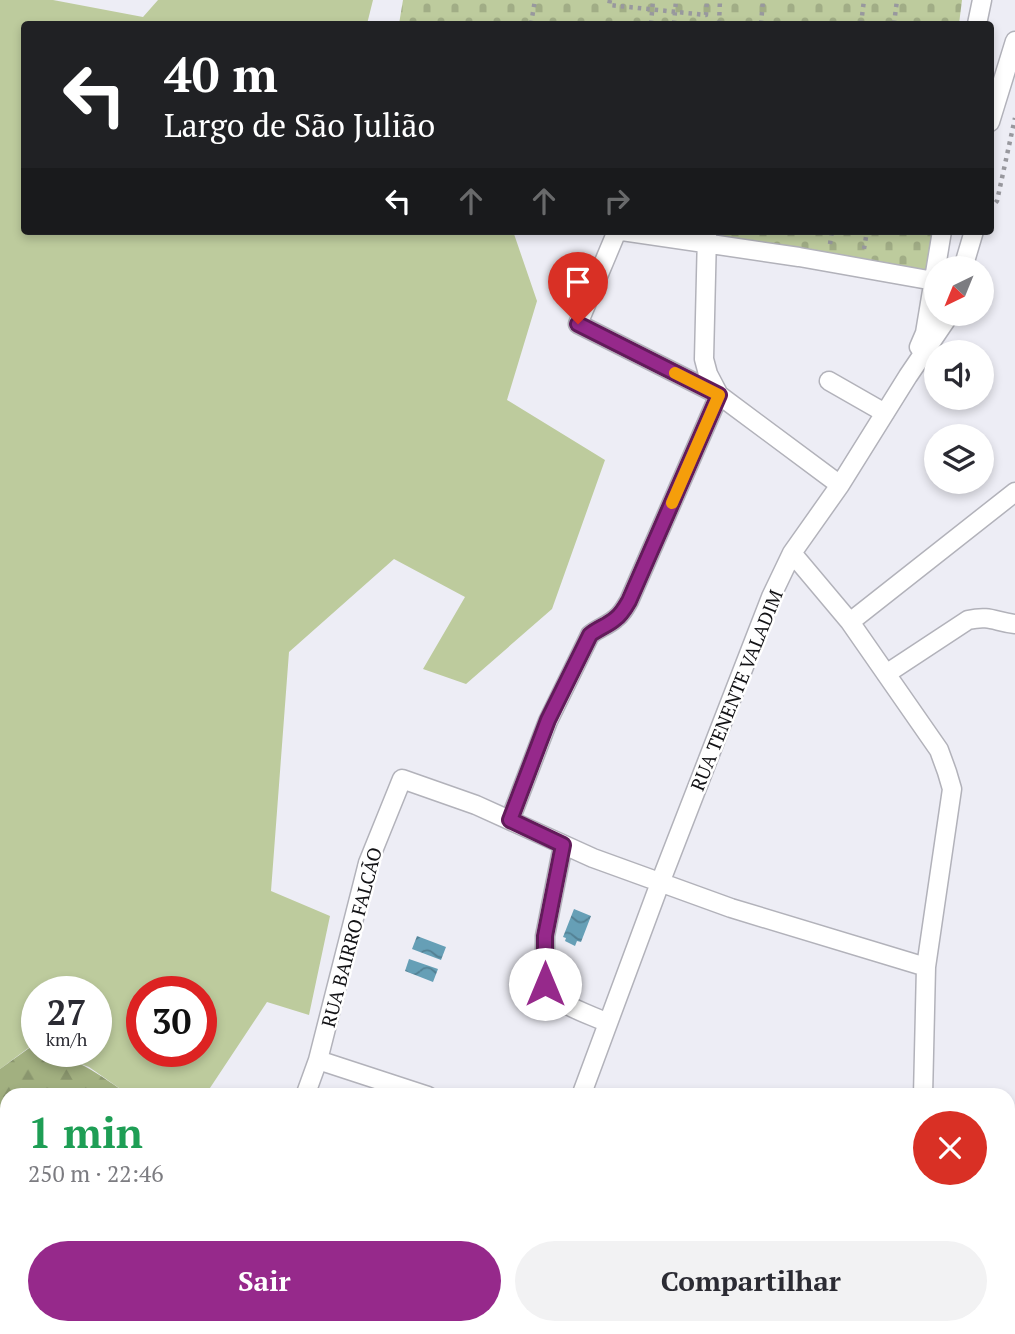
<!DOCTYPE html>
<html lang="pt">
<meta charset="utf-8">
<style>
:root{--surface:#fff;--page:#f2f2f3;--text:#2b2b33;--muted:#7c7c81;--accent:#96298b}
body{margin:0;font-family:"PT Serif",serif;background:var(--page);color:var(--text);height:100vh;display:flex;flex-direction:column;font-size:26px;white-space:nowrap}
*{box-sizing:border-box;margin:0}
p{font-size:23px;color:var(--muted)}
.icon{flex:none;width:38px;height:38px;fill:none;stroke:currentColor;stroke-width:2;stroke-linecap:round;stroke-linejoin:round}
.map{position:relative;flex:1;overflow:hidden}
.side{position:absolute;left:0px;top:1088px;width:1015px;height:247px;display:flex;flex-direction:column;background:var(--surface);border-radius:21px 21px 0 0;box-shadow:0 4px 10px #0003}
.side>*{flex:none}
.hud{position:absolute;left:21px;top:21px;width:973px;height:214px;border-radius:7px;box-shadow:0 4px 10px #0003;background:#202124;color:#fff;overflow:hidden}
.needle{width:46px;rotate:223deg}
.buttons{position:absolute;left:924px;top:256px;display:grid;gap:14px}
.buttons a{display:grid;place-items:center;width:70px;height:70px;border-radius:50%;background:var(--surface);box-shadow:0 4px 10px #0003;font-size:35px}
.speed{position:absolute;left:21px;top:976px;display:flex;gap:14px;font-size:35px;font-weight:700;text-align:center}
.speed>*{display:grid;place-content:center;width:91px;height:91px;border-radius:50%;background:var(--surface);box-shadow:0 4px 10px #0003;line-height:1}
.speed small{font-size:18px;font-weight:400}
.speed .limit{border:10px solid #d22;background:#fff;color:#111}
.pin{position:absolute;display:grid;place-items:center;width:60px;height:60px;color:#fff;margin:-72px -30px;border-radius:50% 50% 50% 0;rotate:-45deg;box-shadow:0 0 7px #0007}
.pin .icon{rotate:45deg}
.me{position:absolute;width:77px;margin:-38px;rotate:0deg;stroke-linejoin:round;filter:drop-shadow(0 0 5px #0008)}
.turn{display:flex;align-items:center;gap:24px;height:147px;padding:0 28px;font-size:32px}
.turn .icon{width:91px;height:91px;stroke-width:2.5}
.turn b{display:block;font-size:49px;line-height:60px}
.lanes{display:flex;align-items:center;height:66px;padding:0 28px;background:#0003;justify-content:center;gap:35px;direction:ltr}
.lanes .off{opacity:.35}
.round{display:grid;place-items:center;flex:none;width:74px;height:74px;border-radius:37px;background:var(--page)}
.head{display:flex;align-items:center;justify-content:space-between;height:119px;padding:0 28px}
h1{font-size:42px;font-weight:800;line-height:52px;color:#1e9e55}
.action{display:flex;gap:14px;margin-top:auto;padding:14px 28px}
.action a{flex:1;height:80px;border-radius:42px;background:var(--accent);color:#fff;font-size:28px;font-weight:800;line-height:80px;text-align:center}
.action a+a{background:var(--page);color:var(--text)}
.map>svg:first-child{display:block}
</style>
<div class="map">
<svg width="1015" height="1334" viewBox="0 0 1015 1334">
<defs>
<pattern id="forest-firs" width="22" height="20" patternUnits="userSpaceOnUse" patternTransform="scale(1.75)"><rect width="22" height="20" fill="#a2b080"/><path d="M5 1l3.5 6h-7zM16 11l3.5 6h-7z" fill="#8a966e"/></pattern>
<pattern id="cemetery-stones" width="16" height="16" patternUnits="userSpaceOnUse" patternTransform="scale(1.75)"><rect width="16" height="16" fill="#bdcb9d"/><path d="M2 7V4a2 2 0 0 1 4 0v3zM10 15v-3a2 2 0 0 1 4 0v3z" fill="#a1ad86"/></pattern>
<pattern id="water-waves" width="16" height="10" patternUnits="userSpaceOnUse" patternTransform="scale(1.75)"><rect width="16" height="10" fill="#669fb6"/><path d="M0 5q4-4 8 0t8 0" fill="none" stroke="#538093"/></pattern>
</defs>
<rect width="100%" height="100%" fill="#ededf5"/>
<!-- green -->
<path fill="#bdcb9d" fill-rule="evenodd" d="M 0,0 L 53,0 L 143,17 L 158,0 L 373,0 L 367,24 L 24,24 L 24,231 L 510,231 L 514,234 L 537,301 L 507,400 L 605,460 L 552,609 L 466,684 L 423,669 L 465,597 L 394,559 L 289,652 L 271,891 L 330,916 L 309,1015 L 267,1002 L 208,1091 L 207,1095 L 129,1095 L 89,1067 L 48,1052 L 96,1052 L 96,992 L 37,992 L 37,1048 L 31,1046 L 0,1069 ZM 142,992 L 201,992 L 201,1052 L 142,1052 Z"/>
<!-- forest -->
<path fill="url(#forest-firs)" d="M 32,1046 L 37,1048 L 37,1052 C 71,1052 102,1077 129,1095 L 7,1096 L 7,1328 L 182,1328 L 179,1334 L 0,1334 L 0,1069 Z"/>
<!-- cemetery -->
<path fill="url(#cemetery-stones)" d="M 403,0 L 962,0 L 959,24 L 399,24 Z
M 691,231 L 933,231 L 928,271 Z"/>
<!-- water -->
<path fill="url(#water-waves)" d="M 574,909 L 591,916 L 581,942 L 577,941 L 575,946 L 565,941 L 566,938 L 563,937 Z
M 417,936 L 446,947 L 441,960 L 412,949 Z
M 409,959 L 438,969 L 433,982 L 405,971 Z"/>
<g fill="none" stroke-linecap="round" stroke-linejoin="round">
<!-- minor casing -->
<g stroke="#b2b2ba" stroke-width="21">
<path id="minor" d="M 977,24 L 982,0
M 990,122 L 1015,41
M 617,231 L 578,324 L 719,395 L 840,485
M 622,231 L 799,257 L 934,281
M 707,234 L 704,359 L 708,374 L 719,395
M 963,268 L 974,231
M 919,347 L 925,333 L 942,231
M 829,381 L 885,413
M 792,553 L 850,622 L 939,750 L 947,772 L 952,789 L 926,967 L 923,1096
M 850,622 L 1015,492
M 886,674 L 968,620 C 991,615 995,622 1015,624
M 510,820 L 548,721 L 590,635 C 598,628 607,626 615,619 C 621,615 625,608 629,601 L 719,395
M 563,845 L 545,936 L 545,984 C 557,1006 587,1013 608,1023
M 318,1060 L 428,1096
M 305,1096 L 318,1060 L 368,863 L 402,779 L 476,805 L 593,858 L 731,908 L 926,967
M 581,1096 L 660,883 L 771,597 L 792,553 L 840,485 L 908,376 L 946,320 L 948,313
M 745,1328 L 758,1334
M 873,1328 L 873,1334
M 512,1334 L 513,1328"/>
</g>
<!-- path -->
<path stroke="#98989e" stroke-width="4.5" stroke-dasharray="3.5 5" stroke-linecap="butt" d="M 610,0 L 609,5 L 706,15 L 707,0
M 531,24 L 535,0
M 651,24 L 653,0
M 674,24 L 676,0
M 719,24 L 720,0
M 761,24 L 763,0
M 861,24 L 864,0
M 894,24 L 897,0
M 990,209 L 997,201 L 1015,118
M 830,244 L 832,231
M 864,249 L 867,231"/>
<!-- minor -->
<use href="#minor" stroke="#fff" stroke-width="18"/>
</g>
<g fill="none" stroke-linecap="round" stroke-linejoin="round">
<!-- route casing -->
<g stroke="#621b5a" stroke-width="18">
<path id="route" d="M 545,984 L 545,936 L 563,845 L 510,820 L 548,720 L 590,635 C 598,628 607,626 615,619 C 621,615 625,608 629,601 L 719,395 L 578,324"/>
</g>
<!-- route -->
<use href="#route" stroke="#96298b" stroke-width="12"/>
<!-- slow -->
<path stroke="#f59e0b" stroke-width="12" d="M 672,503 L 719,395 L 675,373"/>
</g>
<g text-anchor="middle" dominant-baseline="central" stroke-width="5" stroke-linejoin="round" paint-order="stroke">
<!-- street labels -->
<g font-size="19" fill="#121215" stroke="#fff">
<text transform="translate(736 690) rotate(-68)">RUA TENENTE VALADIM</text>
<text transform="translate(351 937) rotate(-75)">RUA BAIRRO FALCÃO</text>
</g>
</g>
</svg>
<div class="buttons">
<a><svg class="needle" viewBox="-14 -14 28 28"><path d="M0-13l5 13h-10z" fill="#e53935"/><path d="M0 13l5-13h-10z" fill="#7c7c81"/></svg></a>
<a><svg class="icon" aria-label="sound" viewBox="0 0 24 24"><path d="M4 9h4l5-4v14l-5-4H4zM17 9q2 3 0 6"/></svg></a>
<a><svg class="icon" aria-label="layers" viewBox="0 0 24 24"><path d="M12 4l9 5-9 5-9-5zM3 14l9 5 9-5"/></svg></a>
</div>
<div class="speed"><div>27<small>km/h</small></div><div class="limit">30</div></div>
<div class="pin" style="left:578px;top:324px;background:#d93025"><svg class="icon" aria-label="arrive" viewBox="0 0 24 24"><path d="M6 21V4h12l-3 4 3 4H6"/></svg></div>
<svg class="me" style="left:545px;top:984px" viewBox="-20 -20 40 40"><circle r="19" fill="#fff"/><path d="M0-13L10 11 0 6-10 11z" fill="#96298b"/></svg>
<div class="hud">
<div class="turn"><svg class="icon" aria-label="left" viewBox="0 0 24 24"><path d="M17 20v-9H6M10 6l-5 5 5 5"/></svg><div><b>40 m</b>Largo de São Julião</div></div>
<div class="lanes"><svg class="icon" aria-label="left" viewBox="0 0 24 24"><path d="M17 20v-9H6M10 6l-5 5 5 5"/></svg><svg class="icon off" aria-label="ahead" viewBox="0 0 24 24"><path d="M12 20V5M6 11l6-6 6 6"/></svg><svg class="icon off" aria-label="ahead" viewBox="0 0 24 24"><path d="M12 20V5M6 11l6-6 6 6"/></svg><svg class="icon off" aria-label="right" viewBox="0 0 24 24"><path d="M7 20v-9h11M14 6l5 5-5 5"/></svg></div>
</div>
<section class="side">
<div class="head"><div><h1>1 min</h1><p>250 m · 22:46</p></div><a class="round" style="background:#d93025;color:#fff"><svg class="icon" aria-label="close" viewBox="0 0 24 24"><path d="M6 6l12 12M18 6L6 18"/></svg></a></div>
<div class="action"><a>Sair</a><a>Compartilhar</a></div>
</section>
</div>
